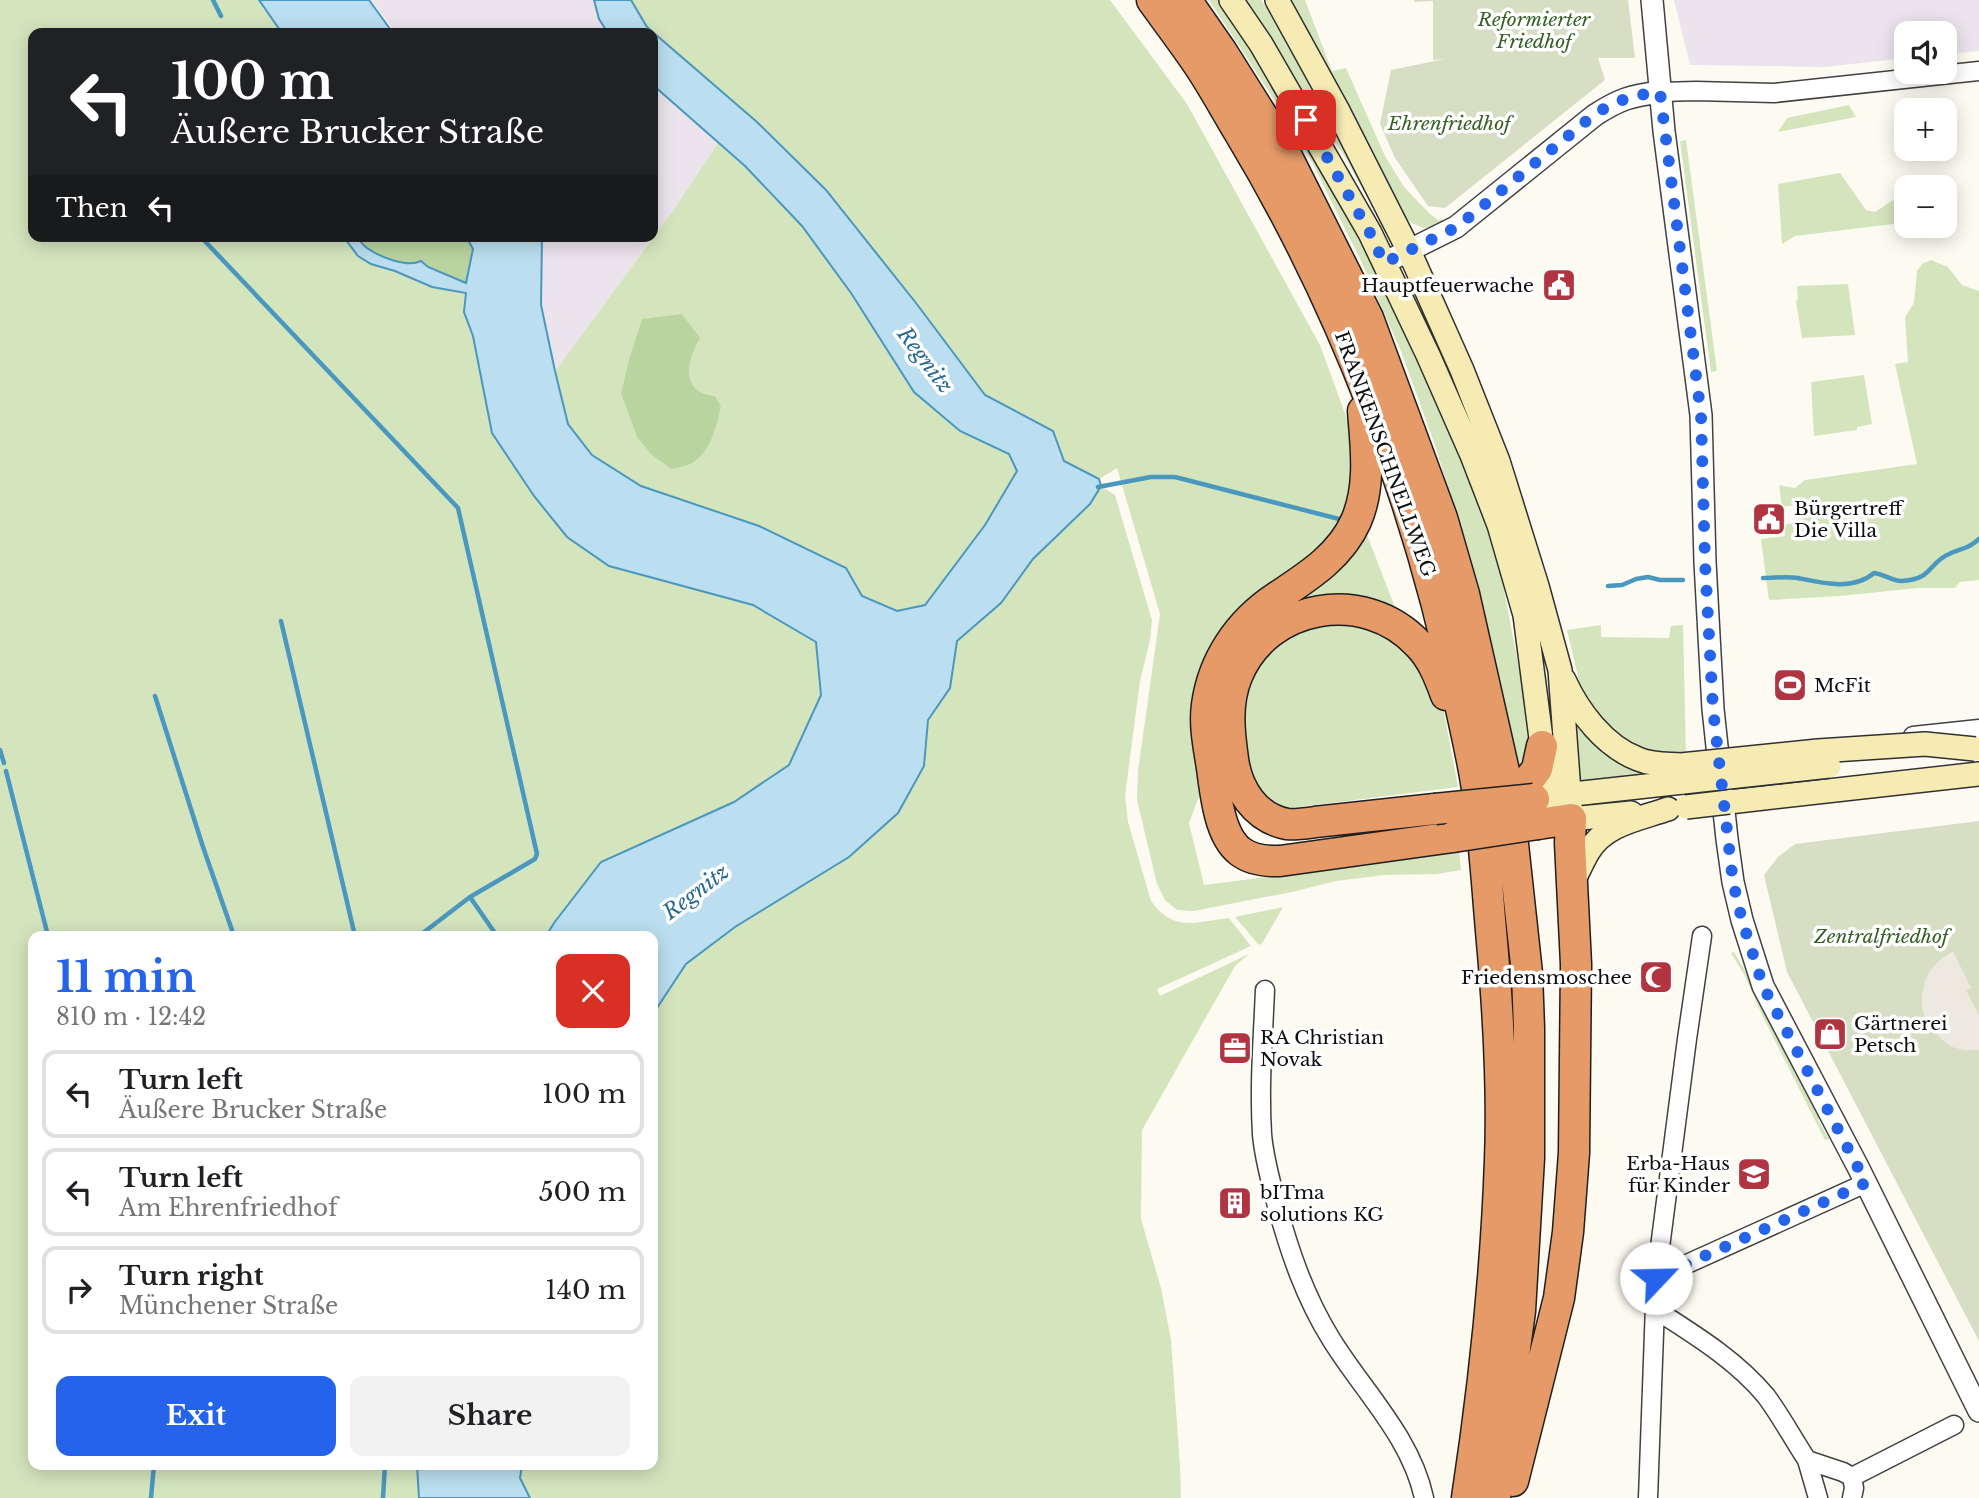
<!DOCTYPE html>
<meta charset="utf-8">
<style>
:root{--surface:#fff;--page:#f2f2f2;--text:#202124;--muted:#757577;--line:#e0e0e0;--accent:#2563eb}
body{margin:0;font-family:"Libre Baskerville",serif;background:var(--page);color:var(--text);height:100vh;display:flex;flex-direction:column;font-size:26px;white-space:nowrap}
*{box-sizing:border-box;margin:0}
p{font-size:23px;color:var(--muted)}
.icon{flex:none;width:38px;height:38px;fill:none;stroke:currentColor;stroke-width:2;stroke-linecap:round;stroke-linejoin:round}
.map{position:relative;flex:1;overflow:hidden}
.details{position:absolute;left:28px;top:931px;width:630px;height:539px;display:flex;flex-direction:column;background:var(--surface);border-radius:14px;box-shadow:0 4px 18px #0003}
.details>*{flex:none}
.hud{position:absolute;left:28px;top:28px;width:630px;height:214px;border-radius:14px;box-shadow:0 4px 18px #0003;background:#202124;color:#fff;overflow:hidden}
.buttons{position:absolute;left:1894px;top:21px;display:grid;gap:14px}
.buttons a{display:grid;place-items:center;width:63px;height:63px;border-radius:14px;background:var(--surface);box-shadow:0 4px 18px #0003;font-size:35px}
.pin{position:absolute;display:grid;place-items:center;width:60px;height:60px;color:#fff;margin:-30px;border-radius:14px;box-shadow:0 4px 10px #0006}
.me{position:absolute;width:77px;margin:-38px;rotate:66deg;stroke-linejoin:round;filter:drop-shadow(0 0 5px #0008)}
.turn{display:flex;align-items:center;gap:24px;height:147px;padding:0 28px;font-size:32px}
.turn .icon{width:91px;height:91px;stroke-width:2.5}
.turn b{display:block;font-size:49px;line-height:60px}
.then{display:flex;align-items:center;height:66px;padding:0 28px;background:#0003;gap:14px;font-size:26px}
.round{display:grid;place-items:center;flex:none;width:74px;height:74px;border-radius:14px;background:var(--page)}
.head{display:flex;align-items:center;justify-content:space-between;height:119px;padding:0 28px}
h1{font-size:42px;font-weight:800;line-height:52px;color:var(--accent)}
.primary-button{display:flex;gap:14px;margin-top:auto;padding:14px 28px}
.primary-button a{flex:1;height:80px;border-radius:14px;background:var(--accent);color:#fff;font-size:28px;font-weight:800;line-height:80px;text-align:center}
.primary-button a+a{background:var(--page);color:var(--text)}
ul{padding:0;list-style:none}
li{display:flex;align-items:center;gap:21px;height:88px;margin:0 14px 10px;padding:0 14px;border:4px solid var(--line);border-radius:14px}
li div{flex:1}
li b{display:block;font-size:26px}
li em{font-style:normal}
.map>svg:first-child{display:block}
</style>
<div class="map">
<svg width="1979" height="1498" viewBox="0 0 1979 1498">
<rect width="100%" height="100%" fill="#fdfaf1"/>
<!-- industrial -->
<path fill="#ebe4ec" d="M 371,0 L 594,0 L 599,19 L 608,33 L 396,33 Z
M 1674,0 L 1979,0 L 1979,51 L 1944,54 L 1944,33 L 1906,33 L 1906,58 L 1824,67 L 1690,65 Z
M 653,85 L 718,143 L 672,212 L 555,371 L 541,305 L 542,236 L 653,236 Z"/>
<!-- green -->
<path fill="#d4e5be" fill-rule="evenodd" d="M 0,0 L 259,0 L 282,33 L 33,33 L 33,236 L 343,236 L 358,256 L 371,264 L 466,293 L 464,312 L 473,336 L 492,433 L 534,496 L 609,566 L 753,605 L 816,642 L 821,695 L 789,765 L 734,802 L 601,862 L 554,923 L 546,936 L 33,936 L 33,1465 L 417,1465 L 419,1498 L 0,1498 Z
M 631,0 L 1110,0 L 1187,104 L 1320,345 L 1351,430 L 1356,467 L 1349,512 L 1330,543 L 1280,583 L 1189,823 L 1204,885 L 1459,852 L 1461,870 L 1437,874 L 1384,875 L 1336,881 L 1292,892 L 1193,911 L 1177,910 L 1165,900 L 1157,884 L 1137,800 L 1138,771 L 1160,614 L 1117,468 L 1099,479 L 1064,461 L 1053,431 L 985,395 L 916,303 L 826,190 L 757,122 L 647,27 Z
M 1209,0 L 1221,0 L 1318,158 L 1387,287 L 1482,501 L 1500,563 L 1504,590 L 1521,679 L 1532,762 L 1520,774 L 1482,598 L 1435,445 L 1401,351 L 1361,261 L 1310,158 L 1277,104 Z
M 1241,0 L 1261,0 C 1314,72 1350,156 1389,237 L 1345,157 L 1294,84 Z
M 1291,0 L 1305,0 L 1332,71 L 1346,68 L 1385,156 L 1404,187 L 1429,213 L 1438,220 L 1452,221 C 1431,231 1421,231 1402,216 L 1299,24 Z
M 1849,105 L 1856,117 L 1778,132 L 1787,118 Z
M 1686,140 L 1717,371 L 1711,372 L 1680,141 Z
M 718,143 L 745,166 L 802,226 L 851,293 L 960,431 L 1009,454 L 1017,472 L 985,525 L 925,605 L 897,611 L 861,596 L 846,568 L 759,526 L 641,486 L 592,455 L 568,424 L 555,371 L 672,212 ZM 700,338 C 692,353 681,379 699,391 C 703,394 710,395 715,396 L 721,406 L 714,432 L 637,437 L 621,394 Z
M 1840,173 L 1866,210 L 1875,212 L 1904,193 L 1906,196 L 1906,218 L 1893,224 L 1795,236 L 1782,244 L 1778,184 Z
M 1931,260 L 1948,267 L 1962,285 L 1979,291 L 1979,580 L 1960,582 L 1955,588 L 1917,588 L 1840,596 L 1769,600 L 1761,539 L 1785,536 L 1784,525 L 1798,522 L 1796,505 L 1782,507 L 1779,485 L 1795,488 L 1805,480 L 1917,464 L 1895,364 L 1908,362 L 1905,317 L 1914,303 L 1917,271 L 1922,264 Z
M 1848,284 L 1855,335 L 1802,338 L 1796,301 L 1798,300 L 1797,286 Z
M 1864,375 L 1872,424 L 1857,427 L 1857,430 L 1814,436 L 1811,382 Z
M 1101,486 L 1115,495 L 1152,620 L 1150,640 L 1140,681 L 1125,796 L 1128,822 L 1151,901 C 1174,932 1195,922 1229,918 L 1251,946 L 1157,989 L 1160,996 L 1249,954 L 1235,966 L 1142,1130 L 1141,1219 L 1161,1288 L 1171,1340 L 1180,1466 L 1181,1498 L 530,1498 L 520,1478 L 522,1465 L 653,1465 L 653,1014 L 686,964 L 735,927 L 924,766 L 928,720 L 950,688 L 957,641 L 1001,603 L 1033,559 L 1090,504 Z
M 1364,527 L 1398,615 L 1283,612 L 1222,675 Z
M 1330,616 L 1396,633 L 1443,707 L 1458,787 L 1283,809 L 1264,801 L 1243,763 L 1244,683 L 1263,652 L 1292,627 Z
M 1601,625 L 1601,637 L 1669,638 L 1671,626 L 1683,625 L 1686,754 L 1664,757 L 1636,749 L 1593,714 L 1581,689 L 1567,630 Z
M 1572,714 L 1662,773 L 1579,785 Z
M 1283,907 L 1263,942 L 1259,945 L 1235,917 Z
M 1734,952 L 1748,976 L 1779,1040 L 1821,1113 L 1818,1120 L 1829,1139 L 1825,1140 L 1762,1015 L 1745,976 L 1731,953 Z"/>
<!-- forest -->
<path fill="#bad49f" d="M 356,236 L 466,236 L 473,249 L 467,283 L 384,257 L 366,248 Z
M 682,314 L 700,338 C 692,353 681,379 699,391 C 703,394 710,395 715,396 L 721,406 C 717,425 711,450 694,462 C 688,466 679,467 672,469 L 652,455 L 637,437 L 621,394 L 629,360 L 642,319 Z"/>
<!-- cemetery -->
<path fill="#d7dec4" d="M 1414,0 L 1628,0 L 1635,58 L 1598,58 L 1605,80 L 1445,208 L 1428,206 L 1395,158 L 1380,124 L 1391,70 L 1445,59 L 1433,60 L 1433,1 L 1415,2 Z
M 1979,821 L 1979,1341 L 1787,972 L 1764,875 L 1778,857 L 1795,844 Z"/>
<!-- plaza -->
<path fill="#eee9e0" d="M 1953,951 L 1971,988 L 1966,990 L 1979,1015 L 1979,1050 L 1964,1050 L 1952,1047 L 1942,1040 L 1927,1023 L 1922,1008 L 1922,995 L 1925,981 L 1931,969 L 1941,959 Z"/>
<!-- water -->
<path fill="#bbdff0" stroke="#4a97bf" stroke-width="2" d="M 259,0 L 369,0 L 393,33 L 282,33 Z
M 594,0 L 631,0 L 647,27 L 757,122 L 826,190 L 916,303 L 985,395 L 1053,431 L 1064,461 L 1099,479 L 1101,486 L 1090,504 L 1033,559 L 1001,603 L 957,641 L 950,688 L 928,720 L 924,766 L 898,813 L 849,857 L 735,927 L 686,964 L 653,1014 L 653,936 L 546,936 L 554,923 L 601,862 L 734,802 L 789,765 L 821,695 L 816,642 L 753,605 L 609,566 L 567,537 L 534,496 L 492,433 L 473,336 L 464,312 L 466,293 L 432,287 L 395,271 L 371,264 L 358,256 L 343,236 L 356,236 C 359,240 363,245 367,248 C 380,257 407,268 421,261 L 428,267 L 466,283 L 473,249 L 466,236 L 542,236 L 541,305 L 555,371 L 568,424 L 592,455 L 641,486 L 759,526 L 846,568 L 862,596 L 897,611 L 925,605 L 985,525 L 1017,471 L 1009,454 L 960,431 L 914,392 L 851,293 L 802,226 L 745,166 L 653,85 L 653,33 L 608,33 L 599,19 Z
M 417,1465 L 522,1465 L 520,1478 L 530,1498 L 419,1498 Z"/>
<g fill="none" stroke-linecap="round" stroke-linejoin="round">
<!-- stream -->
<path stroke="#4a97bf" stroke-width="4.5" d="M 213,0 L 221,16
M 200,236 L 458,508 L 537,854 L 535,859 L 470,897 L 419,936
M 1098,487 L 1151,477 L 1175,477 L 1343,520
M 1763,578 C 1775,578 1787,576 1798,578 C 1822,583 1853,591 1874,573 C 1884,574 1892,581 1901,581 C 1933,580 1928,563 1949,554 C 1962,548 1968,549 1979,539
M 1608,586 L 1622,585 L 1636,579 L 1648,577 L 1660,580 L 1683,580
M 281,621 L 355,936
M 155,696 L 203,847 L 234,936
M 0,750 L 4,763
M 6,771 L 48,936
M 470,897 L 497,936
M 151,1498 L 154,1465
M 383,1498 L 385,1465"/>
<!-- minor casing -->
<g stroke="#414141" stroke-width="21">
<path id="minor" d="M 1660,92 L 1696,91 L 1774,93 L 1979,71
M 1913,736 L 1979,729
M 1265,990 C 1263,1038 1259,1086 1262,1134 C 1264,1159 1271,1182 1277,1206 C 1290,1253 1305,1297 1331,1339 C 1363,1391 1411,1437 1424,1498
M 1656,1278 L 1866,1183
M 1656,1310 C 1695,1335 1736,1360 1766,1396 C 1781,1416 1793,1439 1807,1460
M 1852,1477 L 1954,1425
M 1648,1498 L 1656,1278 L 1687,1039 L 1702,936
M 1818,1498 L 1807,1460 L 1843,1472 L 1852,1477 L 1854,1488 L 1852,1498"/>
</g>
<!-- tertiary casing -->
<g stroke="#414141" stroke-width="24">
<path id="tertiary" d="M 1652,0 L 1664,131 L 1701,415 L 1705,562 L 1713,709 L 1727,839 L 1733,882 L 1742,920 L 1763,986 L 1858,1167 L 1979,1411
M 1384,263 L 1456,227 L 1595,115 C 1620,99 1630,96 1660,92"/>
</g>
<!-- secondary casing -->
<g stroke="#303030" stroke-width="26">
<path id="secondary" d="M 1231,0 L 1261,44 L 1370,233 L 1428,355 L 1472,455 L 1499,525 L 1525,615 L 1542,746 L 1551,797 L 1557,810 L 1571,819
M 1277,0 L 1337,109 L 1409,251 L 1462,370 L 1498,461 L 1537,586 L 1560,670 L 1571,819
M 1564,680 C 1578,711 1604,746 1638,759 C 1652,765 1666,764 1681,765
M 1555,796 L 1683,782
M 1729,802 L 1979,774
M 1571,819 L 1631,813
M 1573,882 C 1578,872 1582,862 1588,852 C 1604,824 1639,819 1668,809"/>
</g>
<!-- motorway casing -->
<g stroke="#1f1f1f" stroke-width="33">
<path id="motorway" d="M 1152,0 C 1167,21 1183,42 1198,64 C 1213,86 1225,109 1239,132 C 1344,306 1419,504 1460,704 C 1466,732 1473,761 1477,789 C 1484,836 1487,884 1491,931 C 1498,1007 1503,1084 1500,1160 C 1496,1273 1484,1386 1467,1498
M 1186,0 L 1222,52 L 1283,149 L 1368,318 L 1442,518 L 1464,594 L 1506,780 L 1527,973 L 1529,1028 L 1529,1158 L 1520,1311 L 1495,1498
M 1363,411 C 1366,448 1371,487 1356,521 C 1340,557 1307,577 1277,597 C 1239,622 1213,660 1207,705 C 1204,726 1209,748 1212,768 C 1214,784 1216,800 1220,815 C 1229,850 1245,862 1280,861 L 1453,837
M 1528,781 L 1537,769 L 1542,746
M 1435,809 C 1398,813 1361,817 1324,821 C 1313,822 1298,825 1287,824 C 1255,818 1237,789 1233,759 C 1229,731 1226,703 1237,676 C 1267,603 1365,587 1418,644 C 1432,658 1439,676 1446,695
M 1513,1481 L 1559,1298 L 1568,1232 L 1574,1153 L 1576,964 L 1570,843 L 1571,819 L 1538,824"/>
</g>
<!-- minor -->
<use href="#minor" stroke="#fff" stroke-width="18"/>
<!-- tertiary -->
<use href="#tertiary" stroke="#fff" stroke-width="21"/>
<!-- secondary -->
<use href="#secondary" stroke="#f6ebb3" stroke-width="23"/>
<!-- motorway -->
<use href="#motorway" stroke="#e59a68" stroke-width="30"/>
<!-- secondary-bridge casing -->
<g stroke="#303030" stroke-width="26" stroke-linecap="butt">
<path id="secondary-bridge" d="M 1681,765 L 1818,751 L 1925,744 L 1975,749
M 1683,782 L 1829,766
M 1686,807 L 1729,802"/>
</g>
<!-- motorway-bridge casing -->
<g stroke="#1f1f1f" stroke-width="33" stroke-linecap="butt">
<path id="motorway-bridge" d="M 1435,809 L 1534,799
M 1453,837 L 1538,824"/>
</g>
<!-- secondary-bridge -->
<use href="#secondary-bridge" stroke="#f6ebb3" stroke-width="23"/>
<!-- motorway-bridge -->
<use href="#motorway-bridge" stroke="#e59a68" stroke-width="30"/>
</g>
<g fill="none" stroke-linecap="round" stroke-linejoin="round">
<!-- route -->
<path stroke="#2563eb" stroke-width="12" stroke-dasharray="0 21.6" d="M 1306,120 L 1370,233 L 1384,263 L 1457,227 L 1595,114 C 1620,99 1630,96 1660,92 L 1701,415 L 1705,562 L 1713,709 L 1733,882 L 1742,920 L 1763,986 L 1866,1183 L 1656,1278"/>
</g>
<!-- icons -->
<defs>
<g id="civic-square" transform="scale(1.75)"><rect x="-9" y="-9" width="18" height="18" rx="4" fill="#b03541" stroke="#fff"/><path d="M-.6-6.5H3V-4.5H.6V-3L4-1V1h2V6H-6V1h2V-1L-.6-3ZM-1.2 2.5V6h2.4V2.5Z" fill="#fff"/></g>
<g id="stadium-square" transform="scale(1.75)"><rect x="-9" y="-9" width="18" height="18" rx="4" fill="#b03541" stroke="#fff"/><path d="M0-5a6.5 5 0 1 0 0 10a6.5 5 0 1 0 0-10ZM-3.5-1.8h7v3.6h-7Z" fill="#fff"/></g>
<g id="mosque-square" transform="scale(1.75)"><rect x="-9" y="-9" width="18" height="18" rx="4" fill="#b03541" stroke="#fff"/><path d="M3.5-4.9A6 6 0 1 0 3.5 4.9A5 5 0 1 1 3.5-4.9Z" fill="#fff"/></g>
<g id="shop-square" transform="scale(1.75)"><rect x="-9" y="-9" width="18" height="18" rx="4" fill="#b03541" stroke="#fff"/><path d="M-5-2.5h2.3a2.7 3.5 0 0 1 5.4 0H5L5.5 6h-11ZM-1.5-2.5h3a1.5 2.3 0 0 0-3 0Z" fill="#fff"/></g>
<g id="office-square" transform="scale(1.75)"><rect x="-9" y="-9" width="18" height="18" rx="4" fill="#b03541" stroke="#fff"/><path d="M-6-3h4V-5.5h4V-3h4V5H-6ZM-1-4.5V-3h2v-1.5ZM-6 0V1H6V0Z" fill="#fff"/></g>
<g id="school-square" transform="scale(1.75)"><rect x="-9" y="-9" width="18" height="18" rx="4" fill="#b03541" stroke="#fff"/><path d="M0-5L7-2L0 1L-7-2ZM-4 1L0 2.5L4 1V4Q0 6-4 4Z" fill="#fff"/></g>
<g id="building-square" transform="scale(1.75)"><rect x="-9" y="-9" width="18" height="18" rx="4" fill="#b03541" stroke="#fff"/><path d="M-4-6H4V6H1V3H-1V6H-4ZM-2.5-4.3h1.7v1.8h-1.7ZM.8-4.3h1.7v1.8H.8ZM-2.5-1h1.7V.8h-1.7ZM.8-1h1.7V.8H.8Z" fill="#fff"/></g>
</defs>
<g fill-rule="evenodd">
<use href="#civic-square" x="1559" y="285"/>
<use href="#civic-square" x="1769" y="519"/>
<use href="#stadium-square" x="1790" y="685"/>
<use href="#mosque-square" x="1656" y="977"/>
<use href="#shop-square" x="1830" y="1034"/>
<use href="#office-square" x="1235" y="1048"/>
<use href="#school-square" x="1754" y="1174"/>
<use href="#building-square" x="1235" y="1203"/>
</g>
<g text-anchor="middle" dominant-baseline="central" stroke-width="7" stroke-linejoin="round" paint-order="stroke">
<!-- park labels -->
<g font-size="19" font-style="italic" fill="#355f25" stroke="#fff">
<text x="1534" y="19">Reformierter<tspan x="1534" dy="22">Friedhof</tspan></text>
<text x="1449" y="123">Ehrenfriedhof</text>
<text x="1881" y="936">Zentralfriedhof</text>
</g>
<!-- poi labels -->
<g font-size="19" fill="#0e0e0e" stroke="#fff" text-anchor="start">
<text x="1534" y="285" text-anchor="end">Hauptfeuerwache</text>
<text x="1794" y="508">Bürgertreff<tspan x="1794" dy="22">Die Villa</tspan></text>
<text x="1814" y="685">McFit</text>
<text x="1632" y="977" text-anchor="end">Friedensmoschee</text>
<text x="1854" y="1023">Gärtnerei<tspan x="1854" dy="22">Petsch</tspan></text>
<text x="1260" y="1037">RA Christian<tspan x="1260" dy="22">Novak</tspan></text>
<text x="1730" y="1163" text-anchor="end">Erba-Haus<tspan x="1730" dy="22">für Kinder</tspan></text>
<text x="1260" y="1192">bITma<tspan x="1260" dy="22">solutions KG</tspan></text>
</g>
<!-- street labels -->
<g font-size="19" fill="#0e0e0e" stroke="#fff">
<text transform="translate(1385 454) rotate(70)">FRANKENSCHNELLWEG</text>
</g>
<!-- water labels -->
<g font-size="21" font-style="italic" fill="#256993" stroke="#fff">
<text transform="translate(925 360) rotate(53)">Regnitz</text>
<text transform="translate(696 892) rotate(-37)">Regnitz</text>
</g>
</g>
</svg>
<div class="buttons">
<a><svg class="icon" aria-label="sound" viewBox="0 0 24 24"><path d="M4 9h4l5-4v14l-5-4H4zM17 9q2 3 0 6"/></svg></a>
<a>+</a>
<a>−</a>
</div>
<div class="pin" style="left:1306px;top:120px;background:#d93025"><svg class="icon" aria-label="arrive" viewBox="0 0 24 24"><path d="M6 21V4h12l-3 4 3 4H6"/></svg></div>
<svg class="me" style="left:1656px;top:1278px" viewBox="-20 -20 40 40"><circle r="19" fill="#fff"/><path d="M0-13L10 11 0 6-10 11z" fill="#2563eb"/></svg>
<div class="hud">
<div class="turn"><svg class="icon" aria-label="left" viewBox="0 0 24 24"><path d="M17 20v-9H6M10 6l-5 5 5 5"/></svg><div><b>100 m</b>Äußere Brucker Straße</div></div>
<div class="then">Then<svg class="icon" aria-label="left" viewBox="0 0 24 24"><path d="M17 20v-9H6M10 6l-5 5 5 5"/></svg></div>
</div>
<section class="details">
<div class="head"><div><h1>11 min</h1><p>810 m · 12:42</p></div><a class="round" style="background:#d93025;color:#fff"><svg class="icon" aria-label="close" viewBox="0 0 24 24"><path d="M6 6l12 12M18 6L6 18"/></svg></a></div>
<ul>
<li><svg class="icon" aria-label="left" viewBox="0 0 24 24"><path d="M17 20v-9H6M10 6l-5 5 5 5"/></svg><div><b>Turn left</b><p>Äußere Brucker Straße</p></div><em>100 m</em></li>
<li><svg class="icon" aria-label="left" viewBox="0 0 24 24"><path d="M17 20v-9H6M10 6l-5 5 5 5"/></svg><div><b>Turn left</b><p>Am Ehrenfriedhof</p></div><em>500 m</em></li>
<li><svg class="icon" aria-label="right" viewBox="0 0 24 24"><path d="M7 20v-9h11M14 6l5 5-5 5"/></svg><div><b>Turn right</b><p>Münchener Straße</p></div><em>140 m</em></li>
</ul>
<div class="primary-button"><a>Exit</a><a>Share</a></div>
</section>
</div>
